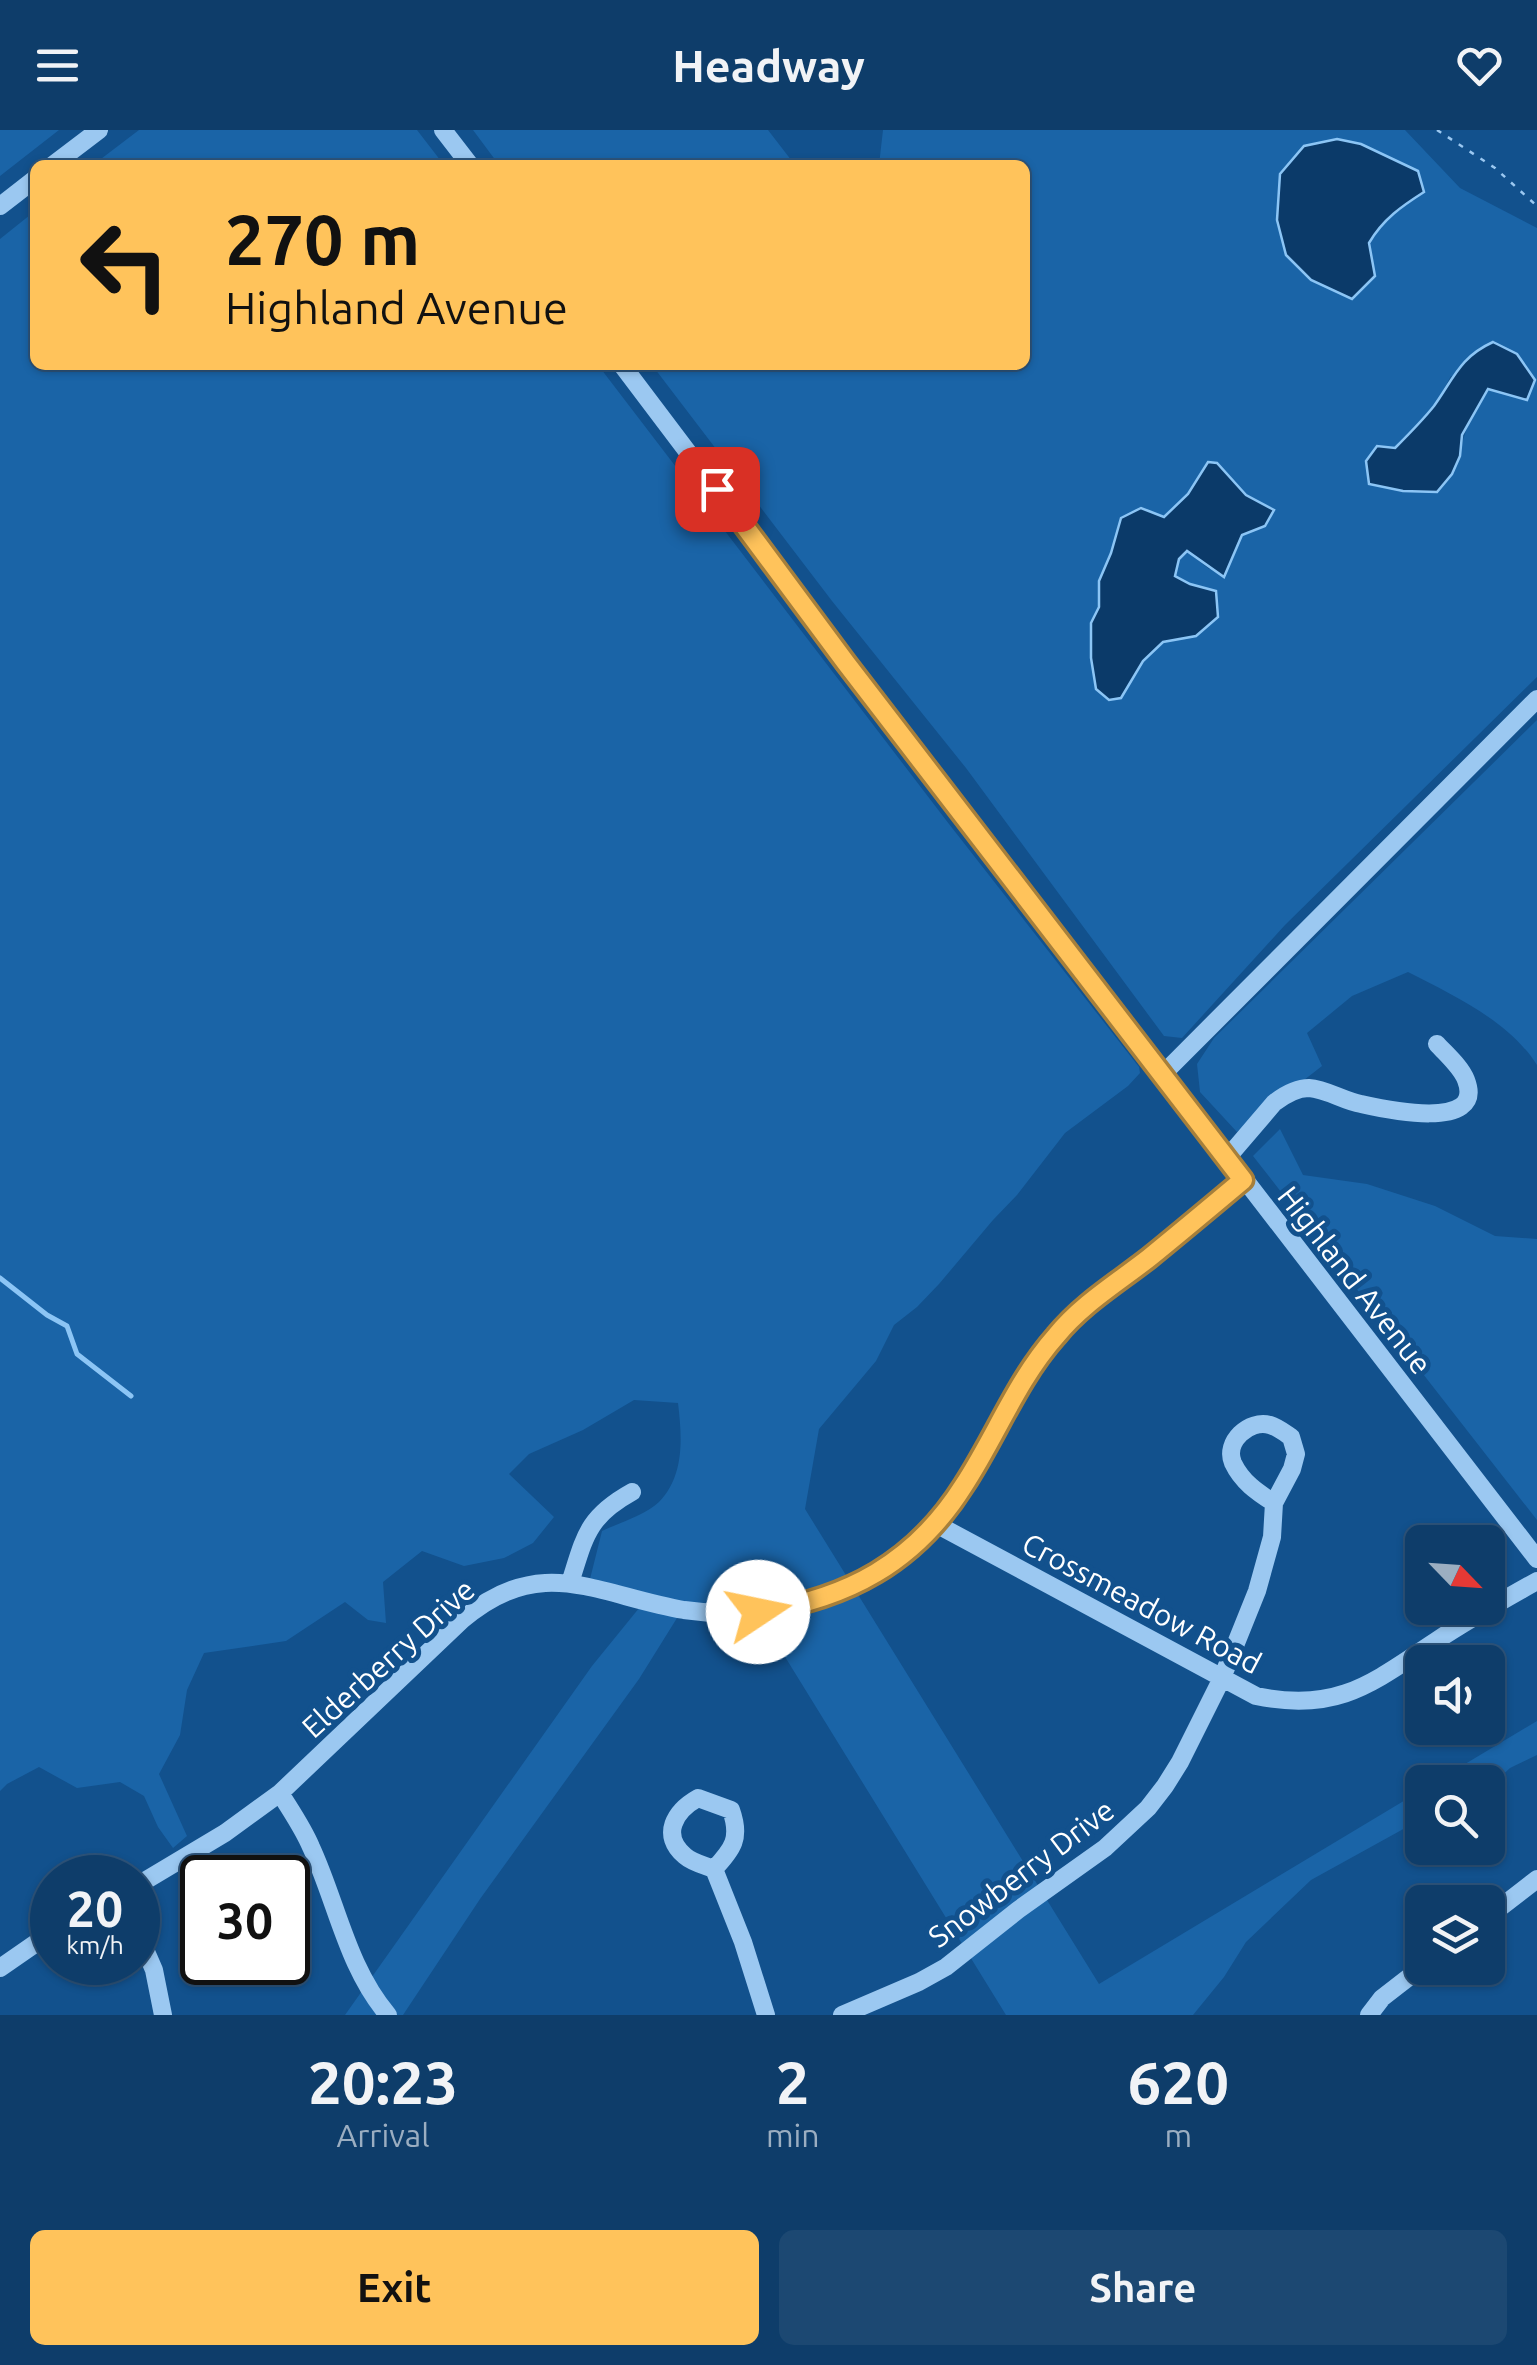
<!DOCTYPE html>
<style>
:root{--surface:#0e3d6a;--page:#1c4872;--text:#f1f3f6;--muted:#9baec1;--line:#2e567e;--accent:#ffc35b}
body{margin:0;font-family:Ubuntu,sans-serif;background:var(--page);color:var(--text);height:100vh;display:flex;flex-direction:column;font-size:38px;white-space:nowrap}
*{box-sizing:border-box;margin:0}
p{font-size:32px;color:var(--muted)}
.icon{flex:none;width:55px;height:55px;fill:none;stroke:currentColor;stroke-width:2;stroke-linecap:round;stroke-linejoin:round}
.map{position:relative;height:1885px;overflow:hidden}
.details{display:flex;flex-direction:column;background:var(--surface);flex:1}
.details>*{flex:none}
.hud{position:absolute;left:30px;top:30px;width:1000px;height:210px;border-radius:15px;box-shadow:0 2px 8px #0004,0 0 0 2px var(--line);background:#ffc35b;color:#111;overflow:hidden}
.needle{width:65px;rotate:115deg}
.fabs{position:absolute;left:1405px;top:1395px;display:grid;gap:20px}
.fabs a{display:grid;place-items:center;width:100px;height:100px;border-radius:15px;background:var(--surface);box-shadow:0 2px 8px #0004,0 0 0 2px var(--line);font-size:50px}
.speed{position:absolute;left:30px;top:1725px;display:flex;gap:20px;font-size:50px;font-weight:700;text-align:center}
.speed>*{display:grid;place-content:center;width:130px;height:130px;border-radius:50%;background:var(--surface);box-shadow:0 2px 8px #0004,0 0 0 2px var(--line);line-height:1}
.speed small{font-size:25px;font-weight:400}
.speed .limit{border:5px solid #111;border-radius:15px;background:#fff;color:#111}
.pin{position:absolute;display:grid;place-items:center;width:85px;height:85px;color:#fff;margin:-42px;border-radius:20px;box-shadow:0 5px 15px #0006}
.me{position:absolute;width:110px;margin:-55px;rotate:79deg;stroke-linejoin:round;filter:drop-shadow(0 0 8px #0008)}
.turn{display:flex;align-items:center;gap:35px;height:210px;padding:0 30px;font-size:45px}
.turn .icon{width:130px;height:130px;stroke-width:2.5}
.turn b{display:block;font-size:70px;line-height:85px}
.eta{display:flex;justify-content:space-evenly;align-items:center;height:170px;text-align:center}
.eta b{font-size:60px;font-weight:700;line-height:70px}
.action{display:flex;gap:20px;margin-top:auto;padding:20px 30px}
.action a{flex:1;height:115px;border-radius:15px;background:var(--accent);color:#111;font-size:40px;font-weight:700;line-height:115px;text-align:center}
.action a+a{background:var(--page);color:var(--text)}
header{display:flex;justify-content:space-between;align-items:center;height:130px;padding:0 30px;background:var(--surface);font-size:45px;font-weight:700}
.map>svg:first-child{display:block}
</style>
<header><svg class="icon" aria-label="menu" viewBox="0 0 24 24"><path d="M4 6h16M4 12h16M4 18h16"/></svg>Headway<svg class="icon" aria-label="heart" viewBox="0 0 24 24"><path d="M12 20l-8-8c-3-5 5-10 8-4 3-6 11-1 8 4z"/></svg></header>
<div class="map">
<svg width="1537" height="1885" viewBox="0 0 1537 1885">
<rect width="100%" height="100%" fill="#12518d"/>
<!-- green -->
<path fill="#1a64a7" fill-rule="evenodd" d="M 0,0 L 59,0 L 0,46 Z
M 139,0 L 417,0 L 444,35 L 93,35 Z
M 473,0 L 768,0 L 795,35 L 499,35 Z
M 883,0 L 1405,0 L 1460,58 L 1537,98 L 1537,547 L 1285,795 L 1182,908 L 1164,906 L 966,638 L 832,471 L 652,235 L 1025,235 L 1025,35 L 879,35 ZM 1337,9 C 1380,18 1393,33 1424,62 C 1401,76 1383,90 1369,113 ZM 1451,246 L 1527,270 L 1488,259 C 1474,281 1463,300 1460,326 L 1376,316 L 1395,318 L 1436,273 ZM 1208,332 L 1217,333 L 1246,365 L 1274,380 L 1265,396 L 1242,405 L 1233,428 L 1209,439 L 1186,421 L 1179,429 L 1175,446 L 1190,454 L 1216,461 L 1196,506 L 1163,512 L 1143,531 L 1091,493 L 1099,477 L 1099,451 L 1111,423 L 1164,387 L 1188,364 Z
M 35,81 L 35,235 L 598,235 L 949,694 L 1139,937 L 1140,943 L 1128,956 L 1065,1003 L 1017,1065 L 993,1090 L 939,1154 L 917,1177 L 894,1195 L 876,1231 L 819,1299 L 805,1379 L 1099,1854 L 1422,1660 L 1422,1693 L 1407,1697 L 1311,1750 L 1246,1812 L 1224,1847 L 1193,1885 L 1006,1885 L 758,1483 L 682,1480 L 639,1549 L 480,1769 L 403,1885 L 345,1885 L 592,1536 L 644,1472 L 588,1457 L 602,1401 C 619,1393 645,1385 659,1372 C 685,1345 682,1307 678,1273 L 634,1270 L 583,1300 L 529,1324 L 509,1344 L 554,1387 L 533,1413 L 504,1428 L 464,1436 L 422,1421 L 383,1452 L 386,1493 L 368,1490 L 345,1472 L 286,1511 L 204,1523 L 187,1560 L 180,1605 L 159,1644 L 187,1706 L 173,1718 L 158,1697 L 144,1666 L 120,1652 L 77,1658 L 39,1637 L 7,1654 L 0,1661 L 0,109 Z
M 1537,590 L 1537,935 C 1509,891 1453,865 1408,842 L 1352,866 L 1307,903 L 1322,936 L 1237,1002 L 1200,962 L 1197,934 L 1214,908 Z
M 1280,999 L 1303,1045 L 1367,1054 L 1435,1076 L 1495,1106 L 1537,1109 L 1537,1390 L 1253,1026 Z
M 1537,1591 L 1537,1625 L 1510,1638 L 1488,1659 L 1488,1652 L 1435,1652 Z"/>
<!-- water -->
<path fill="#0b3a69" stroke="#8cc5f5" stroke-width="2.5" d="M 1337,9 L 1361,14 L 1418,41 L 1424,62 C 1402,76 1383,89 1369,113 L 1375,146 L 1352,169 L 1311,150 L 1286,125 L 1277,90 L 1280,44 L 1304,16 Z
M 1493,212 L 1517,224 L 1535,250 L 1527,270 L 1488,259 L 1462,305 L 1460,326 L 1452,344 L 1437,362 L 1403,361 L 1369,354 L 1366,331 L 1377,316 L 1395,318 C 1409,304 1422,291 1434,276 C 1454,248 1460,227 1493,212 Z
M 1208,332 L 1217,333 L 1246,365 L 1274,380 L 1265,396 L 1242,405 L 1224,447 L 1187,421 L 1179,429 L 1175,446 L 1190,454 L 1216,461 L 1218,487 L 1196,506 L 1163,512 L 1143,531 L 1121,568 L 1109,570 L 1096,559 L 1091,528 L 1091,493 L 1099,477 L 1099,451 L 1111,423 L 1121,388 L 1141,378 L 1164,387 L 1188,364 Z"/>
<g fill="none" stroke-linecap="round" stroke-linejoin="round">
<!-- stream -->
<path stroke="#8cc5f5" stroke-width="5" d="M 0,1148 L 47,1185 L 67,1196 L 77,1224 L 131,1266"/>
<!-- path -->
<path stroke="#9bc8f1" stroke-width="2.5" stroke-dasharray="5 8" stroke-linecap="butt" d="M 1437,0 L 1495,38 L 1537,76"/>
<!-- minor -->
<path stroke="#9bc8f1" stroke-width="18" d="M 443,0 L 470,35
M 53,35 L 99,0
M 0,76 L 35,49
M 622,235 L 847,533 L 1537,1429
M 1162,945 L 1537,569
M 1227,1028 L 1274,973 C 1283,966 1297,958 1309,958 C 1326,959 1344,971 1361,974 C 1383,979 1486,1002 1466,950 C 1461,937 1447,925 1437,914
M 936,1394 L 1256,1566 C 1338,1583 1372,1553 1436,1511 C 1469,1489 1503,1470 1537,1451
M 570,1453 C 585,1406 587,1387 632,1362
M 280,1663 C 291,1681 303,1698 311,1717 C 337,1773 347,1837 388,1885
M 698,1668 L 731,1680 C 741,1708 733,1719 714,1739 C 704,1735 693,1733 685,1726 C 660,1705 675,1681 698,1668 Z
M 714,1739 L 743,1812 L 766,1885
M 138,1755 L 225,1703 L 280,1663 L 462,1490 C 541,1422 597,1465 684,1480 C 731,1487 782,1483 827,1468 C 884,1448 933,1405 965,1354 C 996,1305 1018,1249 1056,1205 C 1083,1174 1117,1152 1149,1127 C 1181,1102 1212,1076 1243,1050
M 1488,1787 L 1537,1749
M 138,1803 L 154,1840 L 163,1885
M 0,1838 L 52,1802
M 842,1885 L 919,1852 L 946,1837 L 1018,1780 L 1105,1718 L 1148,1678 L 1165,1656 L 1180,1632 L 1222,1548 L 1257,1461 L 1272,1407 L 1274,1373 L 1292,1339 L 1296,1324 L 1291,1307 C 1285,1303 1277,1297 1270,1295 C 1249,1289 1224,1312 1233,1333 C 1242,1352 1257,1362 1274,1373
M 1369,1885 L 1382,1868 L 1422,1837"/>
</g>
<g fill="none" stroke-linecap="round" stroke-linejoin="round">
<!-- route casing -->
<g stroke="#a67f3b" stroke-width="25">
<path id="route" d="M 717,359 L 846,533 L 1243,1050 C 1212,1076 1181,1102 1149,1128 C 1117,1153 1082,1174 1056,1206 C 1017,1250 996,1306 964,1355 C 915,1433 847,1469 758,1482"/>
</g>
<!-- route -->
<use href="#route" stroke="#ffc35b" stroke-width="18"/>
</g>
<g text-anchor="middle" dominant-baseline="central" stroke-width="10" stroke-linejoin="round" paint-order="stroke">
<!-- street labels -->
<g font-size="30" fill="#fff" stroke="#12518d">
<text transform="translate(1355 1150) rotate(52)">Highland Avenue</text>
<text transform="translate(1142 1473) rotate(28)">Crossmeadow Road</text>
<text transform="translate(388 1528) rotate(-42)">Elderberry Drive</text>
<text transform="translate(1021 1743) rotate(-37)">Snowberry Drive</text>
</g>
</g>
</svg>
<div class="fabs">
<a><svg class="needle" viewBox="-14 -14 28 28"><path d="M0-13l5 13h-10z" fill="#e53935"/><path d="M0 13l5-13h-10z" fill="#9baec1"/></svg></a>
<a><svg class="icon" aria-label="sound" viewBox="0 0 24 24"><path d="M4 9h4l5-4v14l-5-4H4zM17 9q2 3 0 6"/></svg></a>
<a><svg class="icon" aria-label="search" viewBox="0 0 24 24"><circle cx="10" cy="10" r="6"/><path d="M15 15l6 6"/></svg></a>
<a><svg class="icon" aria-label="layers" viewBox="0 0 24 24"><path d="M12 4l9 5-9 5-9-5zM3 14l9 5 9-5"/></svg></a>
</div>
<div class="speed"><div>20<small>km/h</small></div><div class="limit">30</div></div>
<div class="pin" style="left:717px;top:359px;background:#d93025"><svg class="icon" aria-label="arrive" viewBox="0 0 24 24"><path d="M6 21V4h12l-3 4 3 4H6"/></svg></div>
<svg class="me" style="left:758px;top:1482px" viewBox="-20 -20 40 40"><circle r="19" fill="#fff"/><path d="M0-13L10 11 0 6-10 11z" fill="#ffc35b"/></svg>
<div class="hud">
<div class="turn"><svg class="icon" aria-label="left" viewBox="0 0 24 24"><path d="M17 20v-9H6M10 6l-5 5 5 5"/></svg><div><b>270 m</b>Highland Avenue</div></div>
</div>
</div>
<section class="details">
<div class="eta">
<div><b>20:23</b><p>Arrival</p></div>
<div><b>2</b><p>min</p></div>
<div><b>620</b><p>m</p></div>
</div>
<div class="action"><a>Exit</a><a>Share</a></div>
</section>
